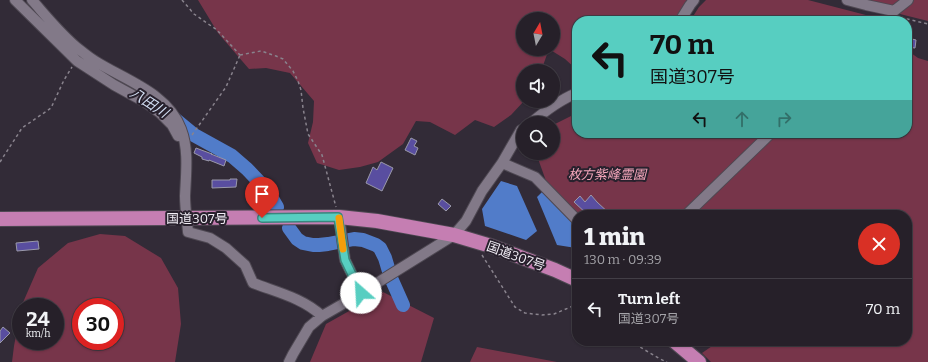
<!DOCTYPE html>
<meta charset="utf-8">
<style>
:root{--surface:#262029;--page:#322d35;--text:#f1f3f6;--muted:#a4a3a8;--line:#423e46}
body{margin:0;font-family:Bitter,"Noto Sans JP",serif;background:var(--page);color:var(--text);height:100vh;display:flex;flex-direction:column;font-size:15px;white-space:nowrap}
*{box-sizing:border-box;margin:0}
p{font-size:13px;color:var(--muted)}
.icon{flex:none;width:22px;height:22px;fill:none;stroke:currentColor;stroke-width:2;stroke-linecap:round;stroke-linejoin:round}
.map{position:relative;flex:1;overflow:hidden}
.sheet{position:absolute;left:572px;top:210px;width:340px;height:136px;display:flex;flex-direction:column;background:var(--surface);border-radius:16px;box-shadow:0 1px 3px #0004,0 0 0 1px var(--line)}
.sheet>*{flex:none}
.top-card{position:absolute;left:572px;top:16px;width:340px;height:122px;border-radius:16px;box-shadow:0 1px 3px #0004,0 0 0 1px var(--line);background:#57cec1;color:#111;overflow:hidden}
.needle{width:26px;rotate:10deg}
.fabs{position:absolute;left:516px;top:12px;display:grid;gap:8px}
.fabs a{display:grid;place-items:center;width:44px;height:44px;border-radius:50%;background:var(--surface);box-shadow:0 1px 3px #0004,0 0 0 1px var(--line);font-size:20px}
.speed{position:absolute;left:12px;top:298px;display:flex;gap:8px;font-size:20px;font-weight:700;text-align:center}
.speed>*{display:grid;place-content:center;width:52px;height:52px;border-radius:50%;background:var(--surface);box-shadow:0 1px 3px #0004,0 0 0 1px var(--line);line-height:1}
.speed small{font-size:10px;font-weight:400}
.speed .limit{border:6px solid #d22;background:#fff;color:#111}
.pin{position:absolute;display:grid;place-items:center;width:34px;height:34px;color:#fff;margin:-41px -17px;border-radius:50% 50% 50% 0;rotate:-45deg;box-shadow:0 0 4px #0007}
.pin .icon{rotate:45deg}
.me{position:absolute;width:44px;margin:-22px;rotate:334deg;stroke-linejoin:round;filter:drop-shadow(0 0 3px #0008)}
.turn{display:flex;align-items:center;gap:14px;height:84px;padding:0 12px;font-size:18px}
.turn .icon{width:52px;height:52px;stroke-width:2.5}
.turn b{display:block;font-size:28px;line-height:34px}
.lanes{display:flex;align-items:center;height:38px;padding:0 12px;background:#0003;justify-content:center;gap:20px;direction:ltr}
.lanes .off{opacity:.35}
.round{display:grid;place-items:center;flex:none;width:42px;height:42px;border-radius:21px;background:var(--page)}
.head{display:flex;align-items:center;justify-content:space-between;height:68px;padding:0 12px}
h1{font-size:24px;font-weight:800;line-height:30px}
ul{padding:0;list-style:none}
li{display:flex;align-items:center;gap:12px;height:60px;padding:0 12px;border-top:1px solid var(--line)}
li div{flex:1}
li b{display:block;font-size:15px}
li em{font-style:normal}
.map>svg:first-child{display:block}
</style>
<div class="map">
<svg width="928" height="362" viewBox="0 0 928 362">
<rect width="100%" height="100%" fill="#322b37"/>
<!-- green -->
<path fill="#77354a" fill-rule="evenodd" d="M 198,0 L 691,0 L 677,21 L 577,21 L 577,70 L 565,59 L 549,49 L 541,71 L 523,71 L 524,101 L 511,115 L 494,127 L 475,120 L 455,135 L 430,122 L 416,121 L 403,144 L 378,162 L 360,167 L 339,170 L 317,163 L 308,143 L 313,122 L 314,101 L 290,73 L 266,68 L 249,69 L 218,33 ZM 523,19 L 553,19 L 553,49 L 523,49 Z
M 706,0 L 808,0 L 889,21 L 690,21 L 699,7 Z
M 842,0 L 928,0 L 928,21 L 900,14 L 859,8 Z
M 907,50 L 918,58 L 928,61 L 928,362 L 711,362 L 702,353 L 715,344 L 710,341 L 907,341 L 907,215 L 577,215 L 546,181 L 536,153 L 553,153 L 553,125 L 577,113 L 577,133 L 907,133 Z
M 100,234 L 125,236 L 161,258 L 178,288 L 181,324 L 175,362 L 12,362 L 14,346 L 21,309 L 21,341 L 55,341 L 55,307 L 21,307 L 38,268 L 68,243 ZM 81,307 L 115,307 L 115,341 L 81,341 Z
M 383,292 L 434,318 L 421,362 L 310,362 L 326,324 Z
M 477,347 L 557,362 L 470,362 Z"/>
<!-- water -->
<path fill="#517cc9" d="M 501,181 L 517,186 L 537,231 L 526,240 L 485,226 L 482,209 Z
M 543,191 L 577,227 L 576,248 L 557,245 L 537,197 Z"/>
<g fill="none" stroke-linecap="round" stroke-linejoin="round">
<!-- river -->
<path stroke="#517cc9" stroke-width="14" d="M 171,116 L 194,135 L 232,156 L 247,169 L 267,190 L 277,207
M 289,228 L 297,239 L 303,243 L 313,245 L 319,245 L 328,244 L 354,239 L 363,240 L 376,245 L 380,248 L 385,258 L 391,278 L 403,305"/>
</g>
<!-- building -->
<path fill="#594ea0" stroke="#9a99aa" d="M 908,38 L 916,40 L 915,48 L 907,47 Z
M 411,138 L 417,141 L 414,146 L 418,148 L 415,155 L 405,150 Z
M 196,148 L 212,154 L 211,154 L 226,160 L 224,166 L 209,160 L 209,161 L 202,159 L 202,157 L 194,153 Z
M 381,162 L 393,168 L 382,191 L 366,183 L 373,167 L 377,170 Z
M 230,179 L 237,179 L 236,187 L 212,188 L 212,180 L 230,180 Z
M 591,195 L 597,202 L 611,215 L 588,215 L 574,202 L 580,196 L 585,202 Z
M 442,199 L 451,206 L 446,211 L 438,204 Z
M 38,241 L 39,249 L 17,251 L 16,243 Z
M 3,327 L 10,333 L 0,343 L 0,331 Z"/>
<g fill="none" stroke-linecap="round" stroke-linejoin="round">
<!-- minor casing -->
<g stroke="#4e4852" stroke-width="12">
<path id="minor" d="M 15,0 L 77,61 L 114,85 L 145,102 L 160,113 L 172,125 L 178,136
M 32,0 C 47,17 62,36 80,50 C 85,54 90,58 95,61 C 125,80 168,93 181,129 C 189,150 186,173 185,196 C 185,208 187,220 188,232 L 210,238 L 226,248 L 245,265 L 253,283 C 276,292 303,298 322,316
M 847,0 L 866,5 L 894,11 L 908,0
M 680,21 L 690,5 L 694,0
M 531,123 C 545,111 559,100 577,93
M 502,163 L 535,177 L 577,220
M 686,215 L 771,133
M 339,217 L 345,260 L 361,293
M 289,362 L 293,354 L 309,327 L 322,316 L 348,301 L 361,293 L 454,235 L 466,221 L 482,191 L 502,163 L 521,130 L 523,129"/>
</g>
<!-- highway casing -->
<g stroke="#4e4852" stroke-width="16">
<path id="highway" d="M 0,219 L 339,217 L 377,221 L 454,235 L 491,246 L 555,270 L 577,280
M 674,341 L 699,362"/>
</g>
<!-- path -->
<path stroke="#89838d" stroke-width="1.5" stroke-dasharray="3 3" stroke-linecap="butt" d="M 182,0 L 194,14 L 217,30 L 240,55
M 901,17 L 903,18 L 928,24
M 240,55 L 261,51 L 276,56 L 283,59 L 293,71 L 298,81 L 301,90 L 303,108 L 308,134 L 322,155 L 336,207
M 192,135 L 226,87 L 240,55
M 0,162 L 22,128 L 51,108 L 64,80 L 72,67
M 482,255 L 515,307 L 525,313 L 542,315 L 554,314 L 573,306 L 577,306
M 630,341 L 660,359 L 667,362"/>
<!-- minor -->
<use href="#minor" stroke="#827988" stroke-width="10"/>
<!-- highway -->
<use href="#highway" stroke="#c57eb2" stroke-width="14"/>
</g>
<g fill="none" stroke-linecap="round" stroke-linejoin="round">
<!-- route casing -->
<g stroke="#39867d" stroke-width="10">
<path id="route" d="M 262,218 L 338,217 L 345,260 L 361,293"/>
</g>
<!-- route -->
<use href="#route" stroke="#57cec1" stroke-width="7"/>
<!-- slow -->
<path stroke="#f59e0b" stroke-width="7" d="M 339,218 L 343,249"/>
</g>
<g text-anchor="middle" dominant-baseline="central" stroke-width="4" stroke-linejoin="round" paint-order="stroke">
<!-- park labels -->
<g font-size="13" font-style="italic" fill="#f4a6bb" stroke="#28212d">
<text x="607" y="174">枚方紫峰霊園</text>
</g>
<!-- street labels -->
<g font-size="13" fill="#f2eef6" stroke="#28212d">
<text x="197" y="218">国道307号</text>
<text transform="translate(516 256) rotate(20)">国道307号</text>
</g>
<!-- water labels -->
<g font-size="14" font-style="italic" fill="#d3dff4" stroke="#28212d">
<text transform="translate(149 103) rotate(33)">八田川</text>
</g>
</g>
</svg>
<div class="fabs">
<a><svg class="needle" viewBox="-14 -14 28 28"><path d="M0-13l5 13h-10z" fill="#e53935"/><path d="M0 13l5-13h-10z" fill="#a4a3a8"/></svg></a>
<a><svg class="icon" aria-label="sound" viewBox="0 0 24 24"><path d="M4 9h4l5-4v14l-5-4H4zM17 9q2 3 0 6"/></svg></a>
<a><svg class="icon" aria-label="search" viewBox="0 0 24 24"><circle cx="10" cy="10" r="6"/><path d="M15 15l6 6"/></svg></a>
</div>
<div class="speed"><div>24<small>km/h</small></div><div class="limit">30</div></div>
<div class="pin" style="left:262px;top:218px;background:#d93025"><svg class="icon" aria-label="arrive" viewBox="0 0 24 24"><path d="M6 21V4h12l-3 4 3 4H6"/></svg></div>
<svg class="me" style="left:361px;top:293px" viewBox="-20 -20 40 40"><circle r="19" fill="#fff"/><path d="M0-13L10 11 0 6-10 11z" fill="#57cec1"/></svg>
<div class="top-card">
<div class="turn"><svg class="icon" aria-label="left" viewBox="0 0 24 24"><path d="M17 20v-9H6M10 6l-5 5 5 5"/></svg><div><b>70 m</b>国道307号</div></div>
<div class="lanes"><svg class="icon" aria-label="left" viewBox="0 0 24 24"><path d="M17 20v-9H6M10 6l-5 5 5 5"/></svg><svg class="icon off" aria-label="ahead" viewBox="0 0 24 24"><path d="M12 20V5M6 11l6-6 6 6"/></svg><svg class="icon off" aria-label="right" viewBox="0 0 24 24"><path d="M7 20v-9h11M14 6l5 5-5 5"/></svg></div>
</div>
<section class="sheet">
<div class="head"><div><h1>1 min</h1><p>130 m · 09:39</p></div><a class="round" style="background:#d93025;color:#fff"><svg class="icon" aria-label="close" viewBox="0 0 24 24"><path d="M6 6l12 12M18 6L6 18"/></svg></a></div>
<ul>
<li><svg class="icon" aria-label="left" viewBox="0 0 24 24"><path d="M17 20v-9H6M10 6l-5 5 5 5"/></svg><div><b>Turn left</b><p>国道307号</p></div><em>70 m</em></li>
</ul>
</section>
</div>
